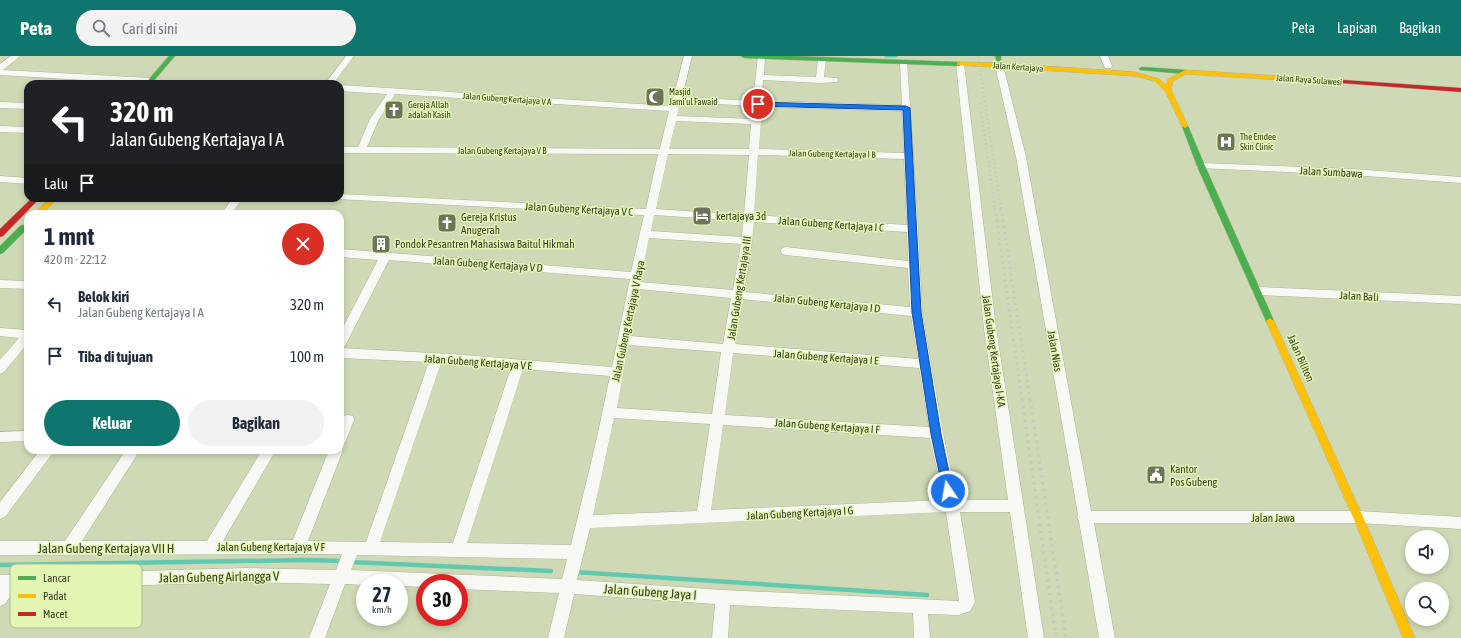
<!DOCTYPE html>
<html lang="id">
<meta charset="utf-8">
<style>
:root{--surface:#fff;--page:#f2f2f3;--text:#1f2937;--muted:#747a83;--accent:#0f766e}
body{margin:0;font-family:"Asap Condensed",sans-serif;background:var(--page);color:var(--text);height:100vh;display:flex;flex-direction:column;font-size:15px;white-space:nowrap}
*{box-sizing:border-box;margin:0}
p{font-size:13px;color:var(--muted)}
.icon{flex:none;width:22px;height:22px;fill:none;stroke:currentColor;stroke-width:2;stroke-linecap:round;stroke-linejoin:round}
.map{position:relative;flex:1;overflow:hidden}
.panel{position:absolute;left:24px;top:154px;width:320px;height:244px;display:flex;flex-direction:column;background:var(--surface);border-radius:12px;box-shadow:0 2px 6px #0003}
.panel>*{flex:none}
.hud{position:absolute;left:24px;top:24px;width:320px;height:122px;border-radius:12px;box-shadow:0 2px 6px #0003;background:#202124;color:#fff;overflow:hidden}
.tools{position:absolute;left:1405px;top:474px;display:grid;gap:8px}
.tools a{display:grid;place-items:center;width:44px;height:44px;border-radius:50%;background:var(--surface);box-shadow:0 2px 6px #0003;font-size:20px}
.speed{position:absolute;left:356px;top:518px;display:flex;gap:8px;font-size:20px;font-weight:700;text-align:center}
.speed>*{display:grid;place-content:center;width:52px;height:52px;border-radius:50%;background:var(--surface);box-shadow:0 2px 6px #0003;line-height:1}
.speed small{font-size:10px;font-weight:400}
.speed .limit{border:6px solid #d22;background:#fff;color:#111}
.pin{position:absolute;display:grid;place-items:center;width:34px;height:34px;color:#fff;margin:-17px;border:2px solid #fff;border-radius:50%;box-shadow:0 1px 4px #0007}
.me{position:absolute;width:44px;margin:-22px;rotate:348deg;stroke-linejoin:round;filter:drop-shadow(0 0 3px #0008)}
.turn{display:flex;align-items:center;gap:14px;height:84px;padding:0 20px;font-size:18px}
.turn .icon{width:52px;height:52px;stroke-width:2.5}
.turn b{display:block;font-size:28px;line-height:34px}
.then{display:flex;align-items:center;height:38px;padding:0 20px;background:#0003;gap:8px;font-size:15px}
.round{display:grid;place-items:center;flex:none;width:42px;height:42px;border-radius:21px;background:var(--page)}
.overview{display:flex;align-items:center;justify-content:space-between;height:68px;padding:0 20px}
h1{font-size:24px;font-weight:700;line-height:30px}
.cta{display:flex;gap:8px;margin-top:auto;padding:8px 20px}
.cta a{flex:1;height:46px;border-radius:24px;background:var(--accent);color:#fff;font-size:16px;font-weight:700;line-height:46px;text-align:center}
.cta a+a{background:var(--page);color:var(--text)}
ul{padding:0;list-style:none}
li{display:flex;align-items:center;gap:12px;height:52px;padding:0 20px}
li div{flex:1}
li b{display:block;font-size:15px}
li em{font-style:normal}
header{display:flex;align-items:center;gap:24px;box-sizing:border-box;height:56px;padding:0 20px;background:var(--accent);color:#fff}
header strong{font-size:19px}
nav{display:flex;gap:22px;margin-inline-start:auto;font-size:14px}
.search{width:280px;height:36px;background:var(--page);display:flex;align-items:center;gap:10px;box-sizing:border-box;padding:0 14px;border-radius:22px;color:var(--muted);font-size:15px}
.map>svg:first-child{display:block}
</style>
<header>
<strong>Peta</strong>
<div class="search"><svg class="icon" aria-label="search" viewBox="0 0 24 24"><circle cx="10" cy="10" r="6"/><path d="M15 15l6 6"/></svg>Cari di sini</div>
<nav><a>Peta</a><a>Lapisan</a><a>Bagikan</a></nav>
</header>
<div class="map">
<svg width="1461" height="582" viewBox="0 0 1461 582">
<rect width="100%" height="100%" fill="#cfd9b5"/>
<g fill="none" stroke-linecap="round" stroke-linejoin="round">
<!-- stream-far1 -->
<path stroke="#62c9b1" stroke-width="3" d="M 886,0 L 896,0"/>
<!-- stream -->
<path stroke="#62c9b1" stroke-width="4.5" d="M 350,506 L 551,515
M 0,509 L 308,504 L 343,505
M 575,516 L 927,539"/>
<!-- street casing -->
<g stroke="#acb497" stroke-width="1">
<path id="street" d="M 11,0 L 20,0 L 3,14 L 151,22 L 155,25 L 151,28 L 0,19 L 0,8 Z
M 346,0 L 354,0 L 333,28 L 325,28 Z
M 684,0 L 692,0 L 682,41 L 753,45 L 758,0 L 765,1 L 764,19 L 816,21 L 818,3 L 822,1 L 826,3 L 824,21 L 837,22 L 838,24 L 837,26 L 820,27 L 763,24 L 762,45 L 902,49 L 900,7 L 904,5 L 907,5 L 918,173 L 922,256 L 943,377 L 957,444 L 1008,444 L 984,272 L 956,8 L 960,6 L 964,8 L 996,272 L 1044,582 L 1028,582 L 1010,456 L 960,456 L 975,546 L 970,555 L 959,559 L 928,558 L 930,582 L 914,582 L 913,557 L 730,549 L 728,582 L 712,582 L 715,548 L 574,538 L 564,582 L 548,582 L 559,537 L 459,533 L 459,527 L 425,527 L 425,531 L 399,530 L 399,527 L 365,527 L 365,529 L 345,528 L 325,582 L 309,582 L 330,528 L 247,526 L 15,533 L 5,548 L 0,550 L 0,519 L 247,512 L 336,514 L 342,498 L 0,499 L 0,485 L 65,485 L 126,394 L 140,394 L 82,485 L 207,485 L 262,394 L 276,394 L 223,485 L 293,484 L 329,394 L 340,394 L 340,390 L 343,394 L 308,485 L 366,486 L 429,306 L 340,302 L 340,292 L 450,298 L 612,311 L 630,223 L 389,204 L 346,288 L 344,291 L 340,292 L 340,277 L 378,204 L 340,201 L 340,193 L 631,216 L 644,159 L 336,143 L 336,142 L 340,142 L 340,138 L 646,153 L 658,98 L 340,97 L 340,91 L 358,91 L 370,63 L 387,38 L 340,35 L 340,29 L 671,50 ZM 395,38 L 669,55 L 660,93 L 367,91 L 379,63 ZM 680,46 L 753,50 L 752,63 L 677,60 ZM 762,51 L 902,55 L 904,97 L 759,93 ZM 676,65 L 751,68 L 749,93 L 669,93 ZM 668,98 L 749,99 L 744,159 L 656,153 ZM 758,99 L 904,103 L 907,169 L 754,159 ZM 654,159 L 743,165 L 742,181 L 651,175 ZM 754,166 L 907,176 L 908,205 L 786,191 L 782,192 L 781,195 L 782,198 L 786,199 L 908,212 L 910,251 L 744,236 L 752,185 ZM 649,182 L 741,188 L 733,234 L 640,226 ZM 639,233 L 731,242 L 723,288 L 630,280 ZM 742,243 L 911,260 L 918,303 L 735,288 ZM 628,289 L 721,296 L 712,358 L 617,352 ZM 733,297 L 919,312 L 929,371 L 725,359 ZM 441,307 L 511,312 L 453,487 L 380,486 ZM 523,313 L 610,320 L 596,386 L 571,489 L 467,487 ZM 614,362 L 710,368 L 697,455 L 593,459 ZM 723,369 L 930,382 L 944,444 L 711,454 ZM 946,456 L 959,545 L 723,534 L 577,524 L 590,472 ZM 357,499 L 567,503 L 562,523 L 351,514 Z
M 1100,0 L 1108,0 L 1112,10 L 1111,12 L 1105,12 Z
M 996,7 L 1002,7 L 1003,9 L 1026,101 L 1091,455 L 1358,455 L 1461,461 L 1461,473 L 1358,467 L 1094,467 L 1115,582 L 1099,582 L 1079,465 L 1077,461 L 1078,459 L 1016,101 L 995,9 Z
M 165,25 L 171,26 L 172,28 L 161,28 Z
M 0,46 L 28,47 L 28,53 L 0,52 Z
M 0,70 L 28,71 L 28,77 L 0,76 Z
M 1201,107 L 1353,113 L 1461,121 L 1461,127 L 1353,119 L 1198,112 L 1196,110 Z
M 0,120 L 28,122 L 28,128 L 0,126 Z
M 233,142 L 243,142 L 231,158 L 221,158 Z
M 0,224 L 28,225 L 28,233 L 0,232 Z
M 1258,231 L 1461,240 L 1461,248 L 1258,239 L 1254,238 L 1252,235 L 1254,232 Z
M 0,272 L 28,274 L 28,287 L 4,316 L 0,318 L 0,304 L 19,282 L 0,280 Z
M 348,359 L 353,360 L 354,364 L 345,387 L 340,388 L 340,368 L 343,360 Z
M 28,375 L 28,385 L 0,386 L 0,376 Z
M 40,394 L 55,394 L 5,461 L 0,463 L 0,446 Z"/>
</g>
<!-- fast casing -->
<g stroke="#acb497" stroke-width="1">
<path id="fast" d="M 169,0 L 175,0 L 151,28 L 145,28 Z
M 741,0 L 793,0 L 959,6 L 962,8 L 959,10 L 744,2 Z
M 995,0 L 1001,0 L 1001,5 L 997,5 Z
M 1142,11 L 1185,14 L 1188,16 L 1185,18 L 1140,14 L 1139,13 Z
M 1185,68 L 1188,70 L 1205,110 L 1274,265 L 1273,267 L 1267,267 L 1266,265 L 1197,110 L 1182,70 Z
M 23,169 L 27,172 L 26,174 L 3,197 L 0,198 L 0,190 L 20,170 Z"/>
</g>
<!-- slow casing -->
<g stroke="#acb497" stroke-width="1">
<path id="slow" d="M 959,6 L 999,7 L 1135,16 L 1159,23 L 1166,29 L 1168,23 L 1185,14 L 1343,24 L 1346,26 L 1343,28 L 1186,18 L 1173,25 L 1171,34 L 1188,70 L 1185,72 L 1182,70 L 1165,35 L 1155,25 L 1135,20 L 957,9 L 957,7 Z
M 50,142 L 58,142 L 42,158 L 34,158 Z
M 1270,262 L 1274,265 L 1363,461 L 1415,582 L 1403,582 L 1353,461 L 1266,265 Z"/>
</g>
<!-- jam casing -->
<g stroke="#acb497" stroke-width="1">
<path id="jam" d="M 1343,24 L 1461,32 L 1461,36 L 1341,27 L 1340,26 Z
M 32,142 L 40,142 L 3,180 L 0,181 L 0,173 Z"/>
</g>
<!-- street -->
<use href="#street" fill="#f8f9f4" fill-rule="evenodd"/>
<!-- fast -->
<use href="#fast" fill="#4caf50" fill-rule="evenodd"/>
<!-- slow -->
<use href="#slow" fill="#ffc107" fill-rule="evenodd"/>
<!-- jam -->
<use href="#jam" fill="#c62828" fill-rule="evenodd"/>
<!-- rail-far2 -->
<path stroke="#c7cac0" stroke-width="2.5" stroke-dasharray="1.5 3" stroke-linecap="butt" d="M 978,0 L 1001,153
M 980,47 L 995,153"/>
<!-- rail-far1 -->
<path stroke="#c7cac0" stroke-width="3" stroke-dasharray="2 4" stroke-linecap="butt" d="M 995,152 L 1022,344
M 1001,152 L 1030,344"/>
<!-- rail -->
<path stroke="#c7cac0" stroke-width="3.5" stroke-dasharray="2.5 4.5" stroke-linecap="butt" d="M 1022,343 L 1056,582
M 1030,343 L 1066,582"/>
</g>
<!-- route -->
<path fill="#1a73e8" stroke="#114b97" d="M 756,46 L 906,50 L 910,52 L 921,256 L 941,378 L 953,435 L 952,439 L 948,440 L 944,439 L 943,435 L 931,378 L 912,256 L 903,54 L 758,50 L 755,48 Z"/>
<!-- icons -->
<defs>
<g id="mosque-square" transform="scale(1)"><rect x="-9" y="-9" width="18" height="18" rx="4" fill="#6d7557" stroke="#e2f6b3"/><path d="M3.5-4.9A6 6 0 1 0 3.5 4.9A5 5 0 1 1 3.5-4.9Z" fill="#fff"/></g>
<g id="church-square" transform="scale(1)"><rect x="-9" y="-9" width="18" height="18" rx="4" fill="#6d7557" stroke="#e2f6b3"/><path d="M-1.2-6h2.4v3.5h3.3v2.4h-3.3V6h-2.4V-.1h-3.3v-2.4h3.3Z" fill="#fff"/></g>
<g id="hospital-square" transform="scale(1)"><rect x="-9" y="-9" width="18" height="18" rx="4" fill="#6d7557" stroke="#e2f6b3"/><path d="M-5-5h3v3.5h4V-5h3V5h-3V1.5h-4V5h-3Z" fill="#fff"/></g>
<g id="hotel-square" transform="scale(1)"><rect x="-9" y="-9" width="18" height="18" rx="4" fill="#6d7557" stroke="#e2f6b3"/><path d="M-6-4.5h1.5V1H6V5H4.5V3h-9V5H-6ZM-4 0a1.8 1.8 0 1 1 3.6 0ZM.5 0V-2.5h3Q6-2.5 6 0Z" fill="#fff"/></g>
<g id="building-square" transform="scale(1)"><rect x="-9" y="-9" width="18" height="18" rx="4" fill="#6d7557" stroke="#e2f6b3"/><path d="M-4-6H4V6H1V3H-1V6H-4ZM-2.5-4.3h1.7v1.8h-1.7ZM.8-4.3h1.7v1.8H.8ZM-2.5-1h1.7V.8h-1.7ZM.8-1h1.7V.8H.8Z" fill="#fff"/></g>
<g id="civic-square" transform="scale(1)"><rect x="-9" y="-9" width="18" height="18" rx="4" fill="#6d7557" stroke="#e2f6b3"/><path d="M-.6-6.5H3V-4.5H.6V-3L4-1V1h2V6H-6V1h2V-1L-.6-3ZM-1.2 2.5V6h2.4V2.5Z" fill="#fff"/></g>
</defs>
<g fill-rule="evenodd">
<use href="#mosque-square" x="655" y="41"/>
<use href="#church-square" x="394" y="54"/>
<use href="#hospital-square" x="1226" y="86"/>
<use href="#hotel-square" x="702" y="160"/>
<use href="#church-square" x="447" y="167"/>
<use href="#building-square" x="381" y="188"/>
<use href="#civic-square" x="1156" y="419"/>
</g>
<g text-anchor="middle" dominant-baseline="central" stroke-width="3" stroke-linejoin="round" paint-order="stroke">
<!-- far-street labels -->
<g font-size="9" fill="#383f25" stroke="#e2f6b3">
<text transform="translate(1018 11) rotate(4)">Jalan Kertajaya</text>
<text transform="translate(1309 24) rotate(4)">Jalan Raya Sulawesi</text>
<text transform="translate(507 43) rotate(4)">Jalan Gubeng Kertajaya V A</text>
<text x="502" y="95">Jalan Gubeng Kertajaya V B</text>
<text transform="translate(832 98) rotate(1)">Jalan Gubeng Kertajaya I B</text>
</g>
<!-- far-poi labels -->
<g font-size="9" fill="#383f25" stroke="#e2f6b3" text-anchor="start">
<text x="669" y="36">Masjid<tspan x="669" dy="10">Jami'ul Fawaid</tspan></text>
<text x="408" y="49">Gereja Allah<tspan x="408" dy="10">adalah Kasih</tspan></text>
<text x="1240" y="81">The Emdee<tspan x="1240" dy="10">Skin Clinic</tspan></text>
</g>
<!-- street labels -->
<g font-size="11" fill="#383f25" stroke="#e2f6b3">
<text transform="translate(1331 116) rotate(3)">Jalan Sumbawa</text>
<text transform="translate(579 153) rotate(3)">Jalan Gubeng Kertajaya V C</text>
<text transform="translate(831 168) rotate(4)">Jalan Gubeng Kertajaya I C</text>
<text transform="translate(488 208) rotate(4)">Jalan Gubeng Kertajaya V D</text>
<text transform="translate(739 232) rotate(-81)">Jalan Gubeng Kertajaya III</text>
<text transform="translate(1359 240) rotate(3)">Jalan Bali</text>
<text transform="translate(827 247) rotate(6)">Jalan Gubeng Kertajaya I D</text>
<text transform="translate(628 265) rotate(-78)">Jalan Gubeng Kertajaya V Raya</text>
<text transform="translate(994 295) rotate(82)">Jalan Gubeng Kertajaya I-KA</text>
<text transform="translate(1055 295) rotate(80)">Jalan Nias</text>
<text transform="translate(826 301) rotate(4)">Jalan Gubeng Kertajaya I E</text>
<text transform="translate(1301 302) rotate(66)">Jalan Biliton</text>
<text transform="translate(478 306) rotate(4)">Jalan Gubeng Kertajaya V E</text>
<text transform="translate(827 370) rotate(4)">Jalan Gubeng Kertajaya I F</text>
<text transform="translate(800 457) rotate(-3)">Jalan Gubeng Kertajaya I G</text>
<text x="1273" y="462">Jalan Jawa</text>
<text x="271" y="491">Jalan Gubeng Kertajaya V F</text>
</g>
<!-- poi labels -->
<g font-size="11" fill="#383f25" stroke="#e2f6b3" text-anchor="start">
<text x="716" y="160">kertajaya 3d</text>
<text x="461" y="161">Gereja Kristus<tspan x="461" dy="13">Anugerah</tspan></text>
<text x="395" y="188">Pondok Pesantren Mahasiswa Baitul Hikmah</text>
<text x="1170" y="413">Kantor<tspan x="1170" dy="13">Pos Gubeng</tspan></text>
</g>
<!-- near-street labels -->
<g font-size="13" fill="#383f25" stroke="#e2f6b3">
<text x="106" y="492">Jalan Gubeng Kertajaya VII H</text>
<text transform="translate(219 521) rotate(-1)">Jalan Gubeng Airlangga V</text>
<text transform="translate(650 536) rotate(4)">Jalan Gubeng Jaya I</text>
</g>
</g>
<!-- legend -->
<rect x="10" y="508" width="132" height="64" rx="6" fill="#e2f6b3" stroke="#afbf88" stroke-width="1"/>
<rect x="18" y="520" width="18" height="4" fill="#4caf50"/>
<rect x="18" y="538" width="18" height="4" fill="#ffc107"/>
<rect x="18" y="556" width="18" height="4" fill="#c62828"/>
<g font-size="11" fill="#383f25">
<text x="43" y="526">Lancar</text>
<text x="43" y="544">Padat</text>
<text x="43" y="562">Macet</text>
</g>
</svg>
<div class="tools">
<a><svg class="icon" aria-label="sound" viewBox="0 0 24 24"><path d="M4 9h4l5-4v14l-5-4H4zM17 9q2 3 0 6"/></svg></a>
<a><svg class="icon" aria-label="search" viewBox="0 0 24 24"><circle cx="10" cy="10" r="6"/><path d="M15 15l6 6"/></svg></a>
</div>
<div class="speed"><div>27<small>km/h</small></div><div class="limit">30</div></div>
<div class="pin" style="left:758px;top:48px;background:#d93025"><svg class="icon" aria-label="arrive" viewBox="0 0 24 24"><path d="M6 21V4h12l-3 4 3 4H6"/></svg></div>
<svg class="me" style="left:948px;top:435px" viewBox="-20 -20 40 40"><circle r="17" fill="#1a73e8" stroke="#fff" stroke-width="3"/><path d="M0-11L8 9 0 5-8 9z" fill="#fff"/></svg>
<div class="hud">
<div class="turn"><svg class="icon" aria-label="left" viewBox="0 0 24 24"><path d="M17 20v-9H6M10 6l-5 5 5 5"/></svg><div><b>320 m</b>Jalan Gubeng Kertajaya I A</div></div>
<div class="then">Lalu<svg class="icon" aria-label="arrive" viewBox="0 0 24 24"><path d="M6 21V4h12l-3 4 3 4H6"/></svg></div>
</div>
<section class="panel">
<div class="overview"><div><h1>1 mnt</h1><p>420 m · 22:12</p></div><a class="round" style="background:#d93025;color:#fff"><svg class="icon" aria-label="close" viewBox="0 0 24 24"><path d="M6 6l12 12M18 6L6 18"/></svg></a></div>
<ul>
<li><svg class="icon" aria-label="left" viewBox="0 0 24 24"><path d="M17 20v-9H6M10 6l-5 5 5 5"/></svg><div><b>Belok kiri</b><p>Jalan Gubeng Kertajaya I A</p></div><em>320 m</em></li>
<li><svg class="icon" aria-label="arrive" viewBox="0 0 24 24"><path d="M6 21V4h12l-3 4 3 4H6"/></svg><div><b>Tiba di tujuan</b></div><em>100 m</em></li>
</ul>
<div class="cta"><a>Keluar</a><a>Bagikan</a></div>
</section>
</div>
